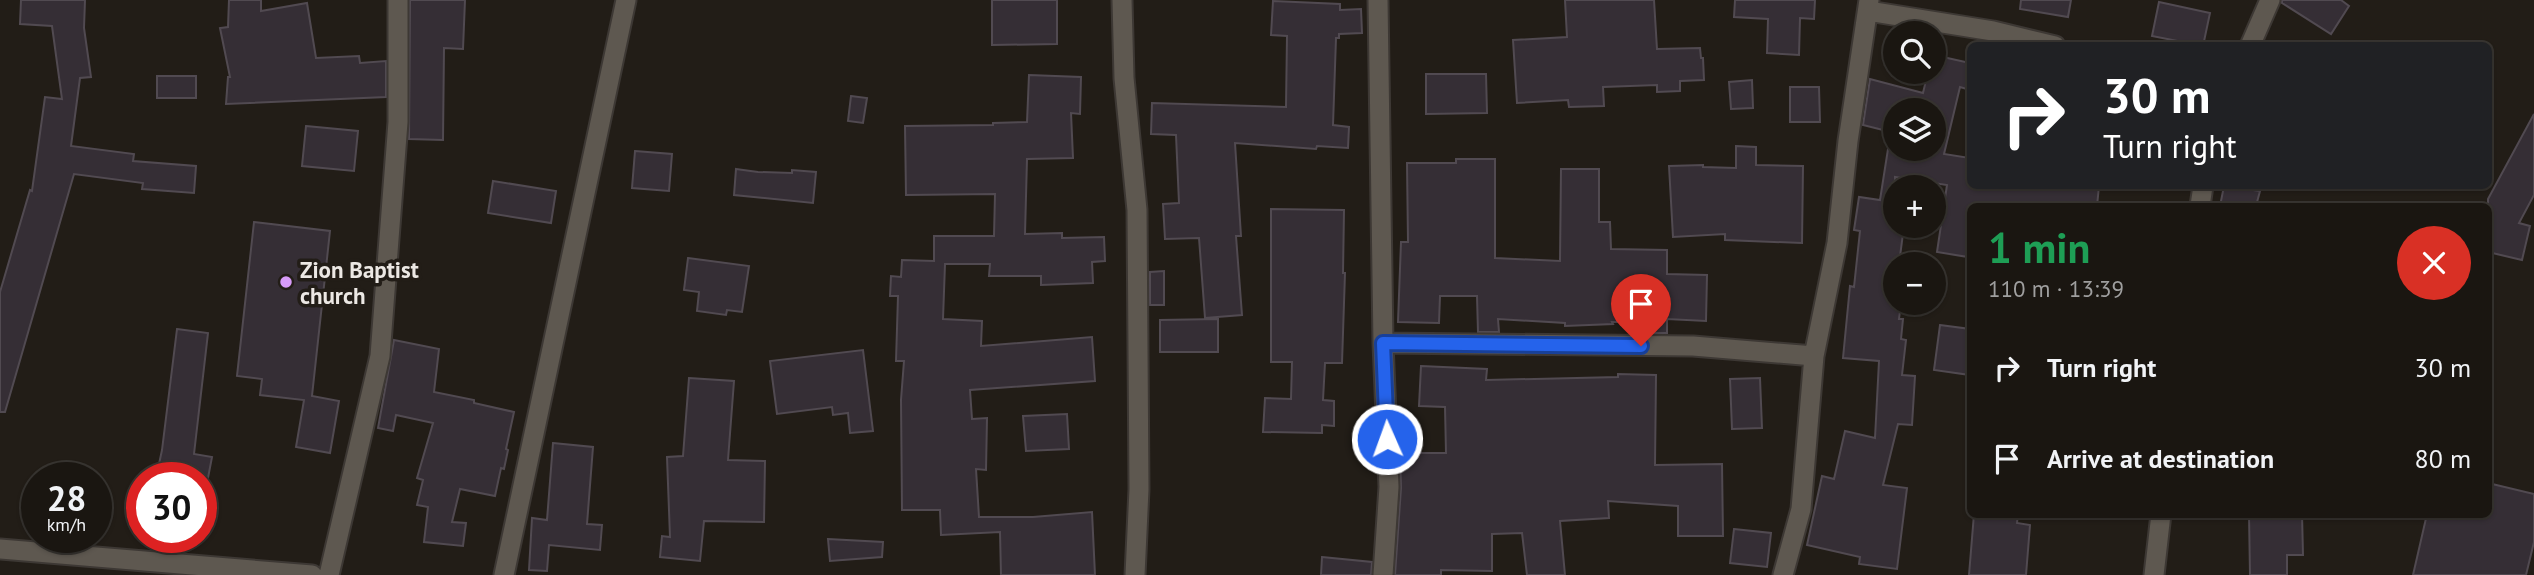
<!DOCTYPE html>
<meta charset="utf-8">
<style>
:root{--surface:#1a1611;--page:#231f1a;--text:#f1f3f6;--muted:#9f9f9f;--line:#383531}
body{margin:0;font-family:"PT Sans",sans-serif;background:var(--page);color:var(--text);height:100vh;display:flex;flex-direction:column;font-size:26px;white-space:nowrap}
*{box-sizing:border-box;margin:0}
p{font-size:23px;color:var(--muted)}
.icon{flex:none;width:38px;height:38px;fill:none;stroke:currentColor;stroke-width:2;stroke-linecap:round;stroke-linejoin:round}
.map{position:relative;flex:1;overflow:hidden}
.side{position:absolute;left:1967px;top:203px;width:525px;height:315px;display:flex;flex-direction:column;background:var(--surface);border-radius:10px;box-shadow:0 2px 5px #0004,0 0 0 2px var(--line)}
.side>*{flex:none}
.hud{position:absolute;left:1967px;top:42px;width:525px;height:147px;border-radius:10px;box-shadow:0 2px 5px #0004,0 0 0 2px var(--line);background:#202124;color:#fff;overflow:hidden}
.tools{position:absolute;left:1883px;top:21px;display:grid;gap:14px}
.tools a{display:grid;place-items:center;width:63px;height:63px;border-radius:50%;background:var(--surface);box-shadow:0 2px 5px #0004,0 0 0 2px var(--line);font-size:35px}
.speed{position:absolute;left:21px;top:462px;display:flex;gap:14px;font-size:35px;font-weight:700;text-align:center}
.speed>*{display:grid;place-content:center;width:91px;height:91px;border-radius:50%;background:var(--surface);box-shadow:0 2px 5px #0004,0 0 0 2px var(--line);line-height:1}
.speed small{font-size:18px;font-weight:400}
.speed .limit{border:10px solid #d22;background:#fff;color:#111}
.pin{position:absolute;display:grid;place-items:center;width:60px;height:60px;color:#fff;margin:-72px -30px;border-radius:50% 50% 50% 0;rotate:-45deg;box-shadow:0 0 7px #0007}
.pin .icon{rotate:45deg}
.me{position:absolute;width:77px;margin:-38px;rotate:358deg;stroke-linejoin:round;filter:drop-shadow(0 0 5px #0008)}
.turn{display:flex;align-items:center;gap:24px;height:147px;padding:0 21px;font-size:32px}
.turn .icon{width:91px;height:91px;stroke-width:2.5}
.turn b{display:block;font-size:49px;line-height:60px}
.round{display:grid;place-items:center;flex:none;width:74px;height:74px;border-radius:37px;background:var(--page)}
.headline{display:flex;align-items:center;justify-content:space-between;height:119px;padding:0 21px}
h1{font-size:42px;font-weight:700;line-height:52px;color:#1e9e55}
ul{padding:0;list-style:none}
li{display:flex;align-items:center;gap:21px;height:91px;padding:0 21px}
li div{flex:1}
li b{display:block;font-size:26px}
li em{font-style:normal}
.map>svg:first-child{display:block}
</style>
<div class="map">
<svg width="2534" height="575" viewBox="0 0 2534 575">
<rect width="100%" height="100%" fill="#221d17"/>
<!-- building -->
<path fill="#352e35" stroke="#514a51" stroke-width="2" d="M 21,0 L 85,0 L 84,28 L 91,77 L 80,78 L 71,146 L 134,154 L 133,161 L 196,166 L 194,193 L 142,189 L 143,183 L 74,174 L 5,412 L 0,412 L 0,292 L 30,190 L 32,191 L 45,97 L 62,99 L 52,26 L 20,24 Z
M 229,0 L 261,0 L 261,11 L 307,3 L 316,58 L 359,56 L 360,63 L 386,61 L 386,97 L 226,104 L 228,77 L 230,77 L 220,28 L 228,27 Z
M 410,0 L 465,0 L 463,49 L 444,48 L 443,140 L 409,139 Z
M 992,0 L 1057,0 L 1057,44 L 992,45 Z
M 1565,0 L 1654,0 L 1657,49 L 1700,48 L 1701,58 L 1703,58 L 1704,80 L 1680,81 L 1680,91 L 1657,92 L 1657,85 L 1603,87 L 1604,106 L 1569,107 L 1568,100 L 1517,103 L 1513,40 L 1567,37 Z
M 1735,0 L 1815,0 L 1814,19 L 1800,18 L 1799,55 L 1767,53 L 1768,19 L 1734,17 Z
M 2021,0 L 2071,0 L 2068,17 L 2020,9 Z
M 2282,0 L 2341,0 L 2349,6 L 2331,34 L 2282,3 Z
M 1273,1 L 1340,4 L 1340,10 L 1361,9 L 1362,33 L 1339,34 L 1339,38 L 1336,38 L 1333,125 L 1349,127 L 1348,148 L 1317,146 L 1316,149 L 1235,143 L 1241,236 L 1236,236 L 1242,315 L 1205,318 L 1199,238 L 1165,239 L 1163,204 L 1179,203 L 1176,135 L 1151,134 L 1152,103 L 1286,107 L 1287,36 L 1271,35 Z
M 2159,2 L 2210,13 L 2203,46 L 2152,36 Z
M 1934,55 L 1970,63 L 1970,90 L 1960,87 L 1944,154 L 1970,158 L 1970,186 L 2099,186 L 2097,206 L 1970,206 L 1970,251 L 1969,251 L 1968,257 L 1937,252 L 1947,185 L 1895,177 L 1895,226 L 1904,226 L 1899,264 L 1895,264 L 1895,303 L 1901,303 L 1899,319 L 1903,319 L 1901,339 L 1906,340 L 1902,375 L 1915,376 L 1912,425 L 1898,424 L 1883,485 L 1907,488 L 1897,569 L 1859,564 L 1860,557 L 1807,545 L 1822,476 L 1834,479 L 1845,431 L 1875,438 L 1879,361 L 1843,358 L 1850,286 L 1854,287 L 1860,231 L 1854,230 L 1859,197 L 1880,200 L 1888,149 L 1934,149 L 1934,110 L 1895,110 L 1891,132 L 1863,125 L 1870,79 L 1923,93 L 1928,72 L 1934,72 Z
M 1426,74 L 1486,74 L 1487,113 L 1426,114 Z
M 1029,75 L 1081,77 L 1080,114 L 1071,113 L 1073,158 L 1027,159 L 1025,234 L 1062,233 L 1062,238 L 1104,237 L 1105,261 L 1092,262 L 1093,283 L 1041,285 L 1041,276 L 989,276 L 990,264 L 945,264 L 943,319 L 982,321 L 981,346 L 1092,337 L 1095,381 L 970,390 L 972,419 L 987,418 L 986,470 L 976,469 L 979,517 L 1033,517 L 1092,512 L 1095,575 L 1001,575 L 1000,532 L 941,535 L 940,510 L 902,510 L 901,400 L 904,361 L 896,361 L 898,296 L 890,296 L 891,276 L 901,277 L 902,260 L 934,261 L 934,236 L 994,236 L 995,194 L 906,195 L 905,126 L 993,125 L 993,123 L 1027,122 Z
M 157,76 L 196,76 L 196,98 L 157,98 Z
M 1752,80 L 1753,108 L 1731,109 L 1729,82 Z
M 1790,87 L 1819,87 L 1820,122 L 1790,122 Z
M 851,96 L 867,98 L 863,123 L 848,121 Z
M 2534,114 L 2534,195 L 2519,223 L 2530,226 L 2522,260 L 2488,252 L 2488,199 Z
M 306,126 L 358,131 L 354,171 L 302,166 Z
M 1736,146 L 1756,147 L 1756,165 L 1803,166 L 1802,243 L 1725,240 L 1725,234 L 1673,237 L 1669,166 L 1703,165 L 1703,167 L 1736,168 Z
M 635,151 L 672,154 L 669,191 L 632,188 Z
M 1456,159 L 1495,159 L 1495,258 L 1560,261 L 1561,169 L 1599,169 L 1599,222 L 1610,222 L 1611,249 L 1667,250 L 1667,274 L 1707,275 L 1706,321 L 1667,319 L 1667,333 L 1650,333 L 1650,322 L 1612,322 L 1613,324 L 1565,326 L 1565,323 L 1498,319 L 1499,332 L 1478,332 L 1477,296 L 1440,296 L 1439,323 L 1398,322 L 1401,242 L 1408,242 L 1407,163 L 1456,163 Z
M 736,169 L 758,172 L 792,173 L 792,170 L 816,172 L 813,203 L 734,195 Z
M 493,181 L 556,191 L 551,223 L 488,213 Z
M 2224,186 L 2260,191 L 2256,206 L 2220,206 Z
M 1271,209 L 1344,210 L 1343,273 L 1345,273 L 1342,363 L 1325,363 L 1323,400 L 1334,401 L 1334,426 L 1322,425 L 1322,433 L 1263,432 L 1265,398 L 1291,399 L 1292,362 L 1271,362 Z
M 254,222 L 330,231 L 312,396 L 339,401 L 330,453 L 296,447 L 304,400 L 260,395 L 262,379 L 237,376 Z
M 688,258 L 749,266 L 742,312 L 727,310 L 726,315 L 697,311 L 699,292 L 684,290 Z
M 1164,271 L 1164,305 L 1150,305 L 1150,272 Z
M 1218,319 L 1218,352 L 1160,352 L 1160,320 Z
M 1940,325 L 1970,329 L 1970,375 L 1934,370 Z
M 177,329 L 208,333 L 194,454 L 212,457 L 208,478 L 156,478 L 162,450 Z
M 394,340 L 439,349 L 434,392 L 474,400 L 474,403 L 514,412 L 506,449 L 508,450 L 504,469 L 501,468 L 495,496 L 460,489 L 452,522 L 466,523 L 463,546 L 424,542 L 428,507 L 417,505 L 423,480 L 417,478 L 433,423 L 396,415 L 393,431 L 378,428 Z
M 863,350 L 873,431 L 850,433 L 848,413 L 833,415 L 832,407 L 777,414 L 770,361 Z
M 1421,366 L 1487,369 L 1486,380 L 1618,377 L 1618,374 L 1656,375 L 1655,465 L 1722,464 L 1723,536 L 1678,536 L 1678,506 L 1608,501 L 1609,518 L 1560,521 L 1565,575 L 1527,575 L 1522,533 L 1492,534 L 1492,571 L 1441,570 L 1441,575 L 1395,575 L 1401,488 L 1400,453 L 1446,453 L 1445,407 L 1419,406 Z
M 689,378 L 734,381 L 728,460 L 765,461 L 764,522 L 704,521 L 700,561 L 660,557 L 662,536 L 670,537 L 667,457 L 683,456 Z
M 1760,378 L 1762,428 L 1732,429 L 1730,379 Z
M 1067,414 L 1069,449 L 1026,451 L 1023,416 Z
M 553,443 L 593,447 L 587,524 L 602,525 L 600,550 L 549,545 L 547,571 L 529,570 L 532,518 L 547,520 Z
M 2488,483 L 2534,494 L 2534,542 L 2526,575 L 2413,575 L 2427,514 L 2488,514 Z
M 1974,514 L 2018,514 L 2017,523 L 2030,525 L 2026,575 L 1969,575 Z
M 2249,514 L 2302,514 L 2303,555 L 2287,555 L 2287,575 L 2250,575 Z
M 1734,529 L 1771,533 L 1767,567 L 1730,563 Z
M 828,539 L 883,542 L 882,557 L 830,561 Z
M 1322,557 L 1372,562 L 1371,575 L 1321,575 Z"/>
<g fill="none" stroke-linecap="round" stroke-linejoin="round">
<!-- street casing -->
<g stroke="#3d3834" stroke-width="23">
<path id="street" d="M 1122,0 L 1124,78 L 1137,210 L 1139,489 L 1135,575
M 1378,0 L 1383,343 L 1389,487 L 1383,575
M 1868,11 L 1993,31 L 2055,46
M 2250,46 L 2270,0
M 2200,206 L 2203,186
M 1383,343 L 1693,346 L 1814,356
M 0,549 L 312,575
M 329,575 L 380,356 L 398,122 L 398,0
M 504,575 L 626,0
M 1783,575 L 1801,509 L 1814,356 L 1837,243 L 1848,141 L 1869,0
M 2154,575 L 2161,514"/>
</g>
<!-- street -->
<use href="#street" stroke="#5e5850" stroke-width="19"/>
</g>
<g fill="none" stroke-linecap="round" stroke-linejoin="round">
<!-- route casing -->
<g stroke="#184099" stroke-width="18">
<path id="route" d="M 1387,439 L 1383,343 L 1641,346"/>
</g>
<!-- route -->
<use href="#route" stroke="#2563eb" stroke-width="12"/>
</g>
<!-- markers -->
<circle fill="#d79bf9" stroke="#221d17" stroke-width="2.5" cx="286" cy="282" r="7"/>
<g text-anchor="middle" dominant-baseline="central" stroke-width="7" stroke-linejoin="round" paint-order="stroke">
<!-- poi labels -->
<g font-size="23" font-weight="bold" fill="#ece8e4" stroke="#221d17" text-anchor="start">
<text x="300" y="269">Zion Baptist<tspan x="300" dy="26">church</tspan></text>
</g>
</g>
</svg>
<div class="tools">
<a><svg class="icon" aria-label="search" viewBox="0 0 24 24"><circle cx="10" cy="10" r="6"/><path d="M15 15l6 6"/></svg></a>
<a><svg class="icon" aria-label="layers" viewBox="0 0 24 24"><path d="M12 4l9 5-9 5-9-5zM3 14l9 5 9-5"/></svg></a>
<a>+</a>
<a>−</a>
</div>
<div class="speed"><div>28<small>km/h</small></div><div class="limit">30</div></div>
<div class="pin" style="left:1641px;top:346px;background:#d93025"><svg class="icon" aria-label="arrive" viewBox="0 0 24 24"><path d="M6 21V4h12l-3 4 3 4H6"/></svg></div>
<svg class="me" style="left:1387px;top:439px" viewBox="-20 -20 40 40"><circle r="17" fill="#2563eb" stroke="#fff" stroke-width="3"/><path d="M0-11L8 9 0 5-8 9z" fill="#fff"/></svg>
<div class="hud">
<div class="turn"><svg class="icon" aria-label="right" viewBox="0 0 24 24"><path d="M7 20v-9h11M14 6l5 5-5 5"/></svg><div><b>30 m</b>Turn right</div></div>
</div>
<section class="side">
<div class="headline"><div><h1>1 min</h1><p>110 m · 13:39</p></div><a class="round" style="background:#d93025;color:#fff"><svg class="icon" aria-label="close" viewBox="0 0 24 24"><path d="M6 6l12 12M18 6L6 18"/></svg></a></div>
<ul>
<li><svg class="icon" aria-label="right" viewBox="0 0 24 24"><path d="M7 20v-9h11M14 6l5 5-5 5"/></svg><div><b>Turn right</b></div><em>30 m</em></li>
<li><svg class="icon" aria-label="arrive" viewBox="0 0 24 24"><path d="M6 21V4h12l-3 4 3 4H6"/></svg><div><b>Arrive at destination</b></div><em>80 m</em></li>
</ul>
</section>
</div>
